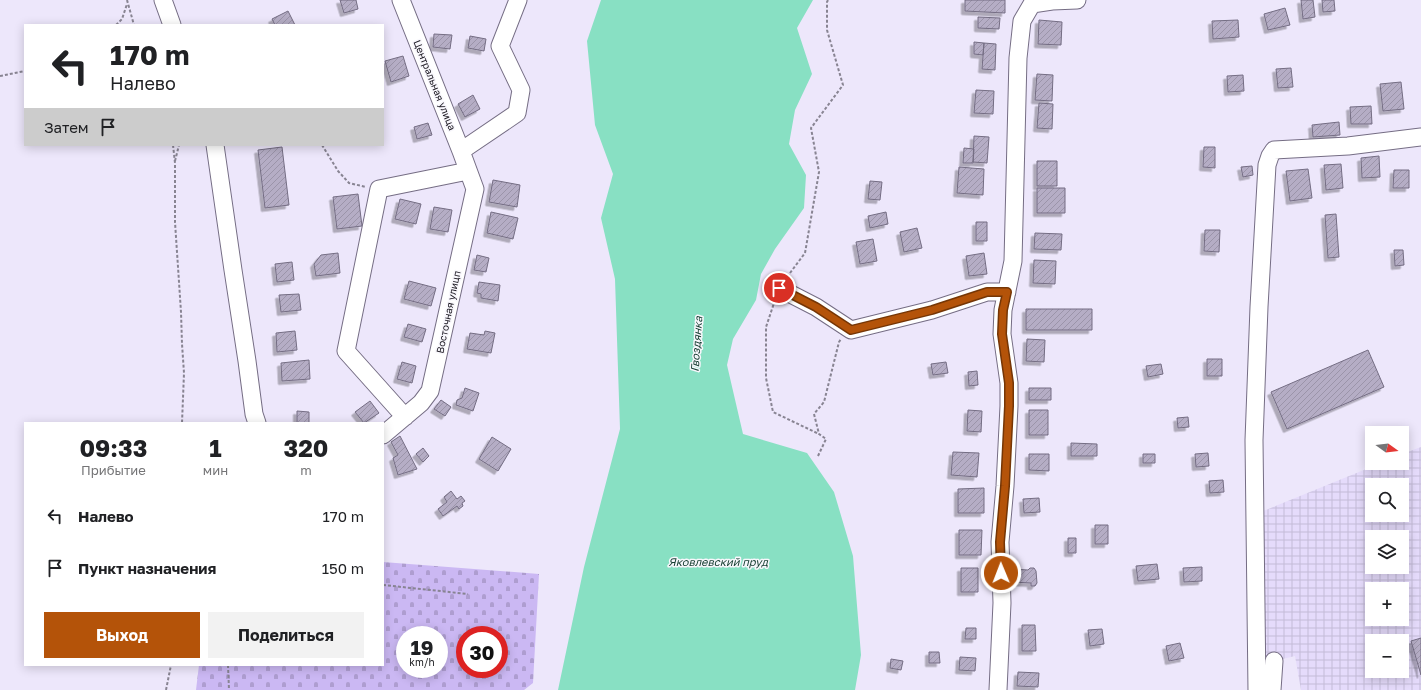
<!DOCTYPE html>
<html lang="ru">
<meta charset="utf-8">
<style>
:root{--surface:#fff;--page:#f2f2f2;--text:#202124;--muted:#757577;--accent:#b45309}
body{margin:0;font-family:"Golos Text",sans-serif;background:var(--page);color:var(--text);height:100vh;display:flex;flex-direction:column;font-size:15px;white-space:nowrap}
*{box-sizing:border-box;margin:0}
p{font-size:13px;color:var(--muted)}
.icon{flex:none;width:22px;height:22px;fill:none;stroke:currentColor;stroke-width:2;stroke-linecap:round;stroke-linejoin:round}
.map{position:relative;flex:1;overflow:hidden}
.panel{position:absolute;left:24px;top:422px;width:360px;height:244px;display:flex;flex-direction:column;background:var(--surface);border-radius:0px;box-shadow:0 2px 10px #0003}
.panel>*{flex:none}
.guide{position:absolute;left:24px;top:24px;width:360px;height:122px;border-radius:0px;box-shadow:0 2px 10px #0003;background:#fff;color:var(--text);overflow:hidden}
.needle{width:26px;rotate:105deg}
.buttons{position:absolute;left:1365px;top:426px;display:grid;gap:8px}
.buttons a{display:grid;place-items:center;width:44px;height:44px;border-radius:0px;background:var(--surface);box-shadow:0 2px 10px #0003;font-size:20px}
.speed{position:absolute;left:396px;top:626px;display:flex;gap:8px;font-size:20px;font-weight:700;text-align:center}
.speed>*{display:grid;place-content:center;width:52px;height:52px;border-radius:50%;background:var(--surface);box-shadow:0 2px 10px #0003;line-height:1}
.speed small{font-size:10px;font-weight:400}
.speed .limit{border:6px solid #d22;background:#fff;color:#111}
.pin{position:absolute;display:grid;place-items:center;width:34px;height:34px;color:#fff;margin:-17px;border:2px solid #fff;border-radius:50%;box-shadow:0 1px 4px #0007}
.me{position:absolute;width:44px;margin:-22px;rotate:359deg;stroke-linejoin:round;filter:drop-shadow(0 0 3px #0008)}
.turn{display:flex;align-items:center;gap:14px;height:84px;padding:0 20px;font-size:18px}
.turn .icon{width:52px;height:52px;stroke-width:2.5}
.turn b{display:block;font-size:28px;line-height:34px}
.then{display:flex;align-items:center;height:38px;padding:0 20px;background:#0003;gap:8px;font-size:15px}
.eta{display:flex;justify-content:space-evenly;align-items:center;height:68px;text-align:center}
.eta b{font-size:24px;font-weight:700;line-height:28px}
.primary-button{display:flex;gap:8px;margin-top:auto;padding:8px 20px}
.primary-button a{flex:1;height:46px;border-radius:0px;background:var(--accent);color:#fff;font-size:16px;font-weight:700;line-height:46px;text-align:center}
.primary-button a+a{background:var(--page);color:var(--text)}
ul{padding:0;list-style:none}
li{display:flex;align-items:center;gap:12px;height:52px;padding:0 20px}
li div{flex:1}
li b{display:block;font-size:15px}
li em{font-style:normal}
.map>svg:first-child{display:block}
</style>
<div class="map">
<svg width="1421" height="690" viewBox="0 0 1421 690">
<defs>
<pattern id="industrial-grid" width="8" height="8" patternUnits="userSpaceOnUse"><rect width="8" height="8" fill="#e5dbfb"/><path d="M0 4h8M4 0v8" fill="none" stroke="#c4bbd7"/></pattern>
<pattern id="cemetery-stones" width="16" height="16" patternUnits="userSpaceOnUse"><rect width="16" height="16" fill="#cbb8f3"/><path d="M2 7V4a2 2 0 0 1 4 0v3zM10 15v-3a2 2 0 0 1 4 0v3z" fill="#ae9dd0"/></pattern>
<pattern id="building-hatch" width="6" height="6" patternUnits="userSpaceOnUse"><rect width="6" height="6" fill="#b5adc5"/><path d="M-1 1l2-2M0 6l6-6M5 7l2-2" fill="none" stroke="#9b94a9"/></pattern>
<filter id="shadow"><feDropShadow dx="-3.5" dy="3.5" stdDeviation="0" flood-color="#0004"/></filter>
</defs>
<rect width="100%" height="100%" fill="#ede7fb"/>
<!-- industrial -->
<path fill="url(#industrial-grid)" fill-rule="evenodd" d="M 1421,447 L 1421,690 L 1301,690 L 1295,656 L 1262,664 L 1261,512 L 1381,463 L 1402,463 L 1402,454 ZM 1372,485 L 1402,485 L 1402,515 L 1372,515 ZM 1372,537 L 1402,537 L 1402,567 L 1372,567 ZM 1372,589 L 1402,589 L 1402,619 L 1372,619 ZM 1372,641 L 1402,641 L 1402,671 L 1372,671 Z"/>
<!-- cemetery -->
<path fill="url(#cemetery-stones)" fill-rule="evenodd" d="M 383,562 L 539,574 L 533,683 L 524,690 L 196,690 L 199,665 L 383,665 ZM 405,635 L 439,635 L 439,669 L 405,669 ZM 465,635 L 499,635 L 499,669 L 465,669 Z"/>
<!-- water -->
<path fill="#88e0c3" d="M 601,0 L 813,0 L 797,28 L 812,74 L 795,110 L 789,144 L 806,175 L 804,208 L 775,249 L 761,274 L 756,300 L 733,339 L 727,365 L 743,434 L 807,453 L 834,492 L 853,556 L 861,655 L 855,690 L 558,690 L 584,567 L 620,429 L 615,279 L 601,218 L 613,174 L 595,125 L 587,41 Z"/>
<!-- building -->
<path fill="url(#building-hatch)" stroke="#746d83" filter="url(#shadow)" d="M 340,0 L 356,0 L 358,9 L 344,13 Z
M 965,0 L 1005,0 L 1005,13 L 965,11 Z
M 1301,0 L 1313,0 L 1315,17 L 1303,19 Z
M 1322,0 L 1334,0 L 1335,11 L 1323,12 Z
M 1285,8 L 1290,25 L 1268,30 L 1264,14 Z
M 288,11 L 295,25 L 275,25 L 272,19 Z
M 978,17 L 1000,18 L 999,29 L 978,28 Z
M 1039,20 L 1062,22 L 1061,45 L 1038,44 Z
M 1238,20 L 1239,37 L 1213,39 L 1212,21 Z
M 434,34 L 452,35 L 450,49 L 433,47 Z
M 470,36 L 486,39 L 484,51 L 468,48 Z
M 974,42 L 984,43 L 983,55 L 974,54 Z
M 984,43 L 996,44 L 995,70 L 982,69 Z
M 403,56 L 409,76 L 391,82 L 385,61 Z
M 1291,68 L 1293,87 L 1278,88 L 1276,69 Z
M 1037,74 L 1053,75 L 1052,101 L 1035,100 Z
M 1243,75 L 1244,91 L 1228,92 L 1227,76 Z
M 1401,82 L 1404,109 L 1383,111 L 1380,84 Z
M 976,90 L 994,91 L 993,114 L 974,113 Z
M 473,95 L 480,109 L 465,117 L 458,104 Z
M 1039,103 L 1053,104 L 1052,129 L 1037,128 Z
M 1371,106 L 1372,124 L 1351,124 L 1350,107 Z
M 1339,122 L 1340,135 L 1313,137 L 1312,125 Z
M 428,123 L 432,135 L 417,139 L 414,127 Z
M 974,136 L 989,137 L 987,163 L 973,162 Z
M 282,147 L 289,205 L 265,208 L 258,150 Z
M 1204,147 L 1215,147 L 1215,168 L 1203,167 Z
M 964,148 L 974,149 L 973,163 L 963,163 Z
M 1379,156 L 1380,177 L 1362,178 L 1361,158 Z
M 1037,161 L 1057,161 L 1057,186 L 1037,186 Z
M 1341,164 L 1343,188 L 1326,190 L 1324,165 Z
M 1252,166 L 1253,175 L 1243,177 L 1241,167 Z
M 959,167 L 984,169 L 983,195 L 957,193 Z
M 1308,169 L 1312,198 L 1290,201 L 1286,171 Z
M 1394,170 L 1409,170 L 1409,188 L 1393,188 Z
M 493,180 L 520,185 L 517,207 L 489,202 Z
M 870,181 L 882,182 L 880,200 L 868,199 Z
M 1037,188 L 1065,188 L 1065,213 L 1037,213 Z
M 358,194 L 362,226 L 337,229 L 333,197 Z
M 400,199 L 421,204 L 416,224 L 395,219 Z
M 434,207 L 452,210 L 448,232 L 430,229 Z
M 491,212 L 518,218 L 513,239 L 487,233 Z
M 886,212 L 888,224 L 870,228 L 868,216 Z
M 1336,214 L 1339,257 L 1328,258 L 1325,215 Z
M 976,222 L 987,222 L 987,241 L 976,241 Z
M 917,228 L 922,248 L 904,252 L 900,232 Z
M 1205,230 L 1220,230 L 1219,252 L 1204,251 Z
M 1035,233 L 1062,234 L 1061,250 L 1034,249 Z
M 873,239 L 877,261 L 860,264 L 856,242 Z
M 1394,250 L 1403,250 L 1404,265 L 1395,266 Z
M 338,253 L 340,273 L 316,276 L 314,264 L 321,255 Z
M 984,253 L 987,274 L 969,276 L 966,256 Z
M 477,255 L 489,258 L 486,272 L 474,270 Z
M 1034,260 L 1056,261 L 1055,284 L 1033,283 Z
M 292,262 L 294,280 L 277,282 L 275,264 Z
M 409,281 L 436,288 L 431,306 L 404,299 Z
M 479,282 L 500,285 L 498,301 L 481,298 L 481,294 L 477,293 Z
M 299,294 L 301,310 L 281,312 L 279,295 Z
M 1026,309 L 1092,309 L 1092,330 L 1026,330 Z
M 408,324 L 426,329 L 422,342 L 404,337 Z
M 295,331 L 297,350 L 277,352 L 276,333 Z
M 485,331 L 495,333 L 491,353 L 467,349 L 470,333 L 484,335 Z
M 1027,339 L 1045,340 L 1044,362 L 1026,361 Z
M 1368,350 L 1384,387 L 1287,429 L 1271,392 Z
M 1207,359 L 1222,359 L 1222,376 L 1207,376 Z
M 309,360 L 310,379 L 282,381 L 281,363 Z
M 402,362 L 416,366 L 412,383 L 397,379 Z
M 946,362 L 948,373 L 933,375 L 931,364 Z
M 1161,364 L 1163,374 L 1148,377 L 1146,366 Z
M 977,371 L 978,385 L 969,386 L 968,372 Z
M 465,388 L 479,393 L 473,411 L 456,405 L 457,400 L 462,398 Z
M 1029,388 L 1051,388 L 1051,400 L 1029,400 Z
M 441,400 L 451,407 L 445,416 L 434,409 Z
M 370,401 L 379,413 L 364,423 L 355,412 Z
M 968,410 L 982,411 L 981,432 L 967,431 Z
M 1029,410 L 1048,410 L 1048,435 L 1029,435 Z
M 297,411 L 309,412 L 309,423 L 297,423 Z
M 1188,417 L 1189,427 L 1178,428 L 1177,418 Z
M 400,436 L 417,469 L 398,475 L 393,458 L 398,455 L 391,442 Z
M 492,437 L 511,449 L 498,471 L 479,459 Z
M 1071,443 L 1097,444 L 1097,456 L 1071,456 Z
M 423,448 L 429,456 L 423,462 L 416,454 Z
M 953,452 L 979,453 L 977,477 L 951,475 Z
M 1208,453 L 1209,466 L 1196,467 L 1195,454 Z
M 1029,454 L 1049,454 L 1049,471 L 1029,470 Z
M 1143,454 L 1155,454 L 1155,463 L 1143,463 Z
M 1223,480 L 1224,492 L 1210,493 L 1209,481 Z
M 984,488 L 984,513 L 958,513 L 958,489 Z
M 451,491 L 457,499 L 461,496 L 465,501 L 462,503 L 463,506 L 459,509 L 457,506 L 443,516 L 438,509 L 447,502 L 444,497 Z
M 1039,498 L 1040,512 L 1024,513 L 1023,499 Z
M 1095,525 L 1108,525 L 1108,544 L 1095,544 Z
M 959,530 L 982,530 L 981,555 L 959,555 Z
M 1068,538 L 1076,538 L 1076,553 L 1068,553 Z
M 1157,564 L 1159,579 L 1138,581 L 1136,566 Z
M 1202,567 L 1202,581 L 1184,582 L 1183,568 Z
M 961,568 L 978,568 L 978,592 L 961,592 Z
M 1030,568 L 1034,568 L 1036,571 L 1037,583 L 1035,586 L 1031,586 L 1031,583 L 1011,582 L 1011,569 L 1028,570 Z
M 1022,625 L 1035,625 L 1036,651 L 1022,651 Z
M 966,628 L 976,628 L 976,639 L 965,639 Z
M 1102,629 L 1104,644 L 1090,646 L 1088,630 Z
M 1421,638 L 1421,675 L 1411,641 Z
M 1180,643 L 1184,658 L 1169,661 L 1166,646 Z
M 929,652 L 939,652 L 940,663 L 929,663 Z
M 960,657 L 976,658 L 975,671 L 959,670 Z
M 891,659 L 903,661 L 901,670 L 890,668 Z
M 1018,672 L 1039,673 L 1038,687 L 1017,686 Z"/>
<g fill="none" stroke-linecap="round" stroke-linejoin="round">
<!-- minor casing -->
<g stroke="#756d84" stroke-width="19">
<path id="minor" d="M 163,0 L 172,25
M 215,145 L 233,270 L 247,361 L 254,414 L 257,423
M 461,151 L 517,113 L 521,90 L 500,46 L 518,0
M 779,288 L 816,307 L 851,330 L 932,310 L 987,292 L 1007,292
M 405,417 L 346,351 L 379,189 L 468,171
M 383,435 L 421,403 L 430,391 L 475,189 L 461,151 L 401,0
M 998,690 L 1002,603 L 1000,542 L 1005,486 L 1009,406 L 1009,383 L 1002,334 L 1003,310 L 1013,261 L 1018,58 L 1022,21 L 1032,4 L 1052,1 L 1077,0
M 1257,690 L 1254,440 L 1259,307 L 1267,165 L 1270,156 L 1274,150 L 1348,146 L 1421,137
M 1272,690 L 1274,661"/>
</g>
<!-- path -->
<path stroke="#888492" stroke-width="2" stroke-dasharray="3 2" stroke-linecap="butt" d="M 127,0 L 134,25
M 116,25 L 122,19 L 127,4
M 0,76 L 25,71
M 173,145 L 175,163 L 175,222 L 181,312 L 182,344 L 184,373 L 182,423
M 322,145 L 338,171 L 349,183 L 366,187
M 175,161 L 179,145
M 787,277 L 805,253 L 819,172 L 811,128 L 843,85 L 827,30 L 827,2 L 828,0
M 775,300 L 766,327 L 766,378 L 773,412 L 819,434
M 818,456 L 826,439 L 819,434 L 814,414 L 824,402 L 839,342 L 841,339
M 383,585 L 468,594
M 228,665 L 229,690
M 166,690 L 171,665"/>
<!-- minor -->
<use href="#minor" stroke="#fff" stroke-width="17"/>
</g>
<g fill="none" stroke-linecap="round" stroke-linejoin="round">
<!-- route casing -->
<g stroke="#753606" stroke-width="10">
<path id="route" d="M 779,288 L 816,307 L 851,330 L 932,310 L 987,292 L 1007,292 L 1003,310 L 1002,334 L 1009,383 L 1009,406 L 1005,486 L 1000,542 L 1001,573"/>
</g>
<!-- route -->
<use href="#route" stroke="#b45309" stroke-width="7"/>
</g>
<g text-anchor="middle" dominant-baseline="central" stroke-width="3" stroke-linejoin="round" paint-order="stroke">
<!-- street labels -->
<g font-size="10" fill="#18151e" stroke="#f8f7fc">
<text transform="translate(435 85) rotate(68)">Центральная улица</text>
<text transform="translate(448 312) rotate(-78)">Восточная улицп</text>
</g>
<!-- water labels -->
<g font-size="11" font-style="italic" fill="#153d31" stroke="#f8f7fc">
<text transform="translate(696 344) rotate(-86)">Гвоздянка</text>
<text x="718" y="561">Яковлевский пруд</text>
</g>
</g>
</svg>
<div class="buttons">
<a><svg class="needle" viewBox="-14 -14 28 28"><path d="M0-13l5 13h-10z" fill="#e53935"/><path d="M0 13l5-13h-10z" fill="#757577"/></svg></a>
<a><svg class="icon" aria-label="search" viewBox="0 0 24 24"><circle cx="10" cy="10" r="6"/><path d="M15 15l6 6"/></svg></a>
<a><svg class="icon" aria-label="layers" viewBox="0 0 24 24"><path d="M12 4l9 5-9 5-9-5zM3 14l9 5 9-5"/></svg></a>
<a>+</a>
<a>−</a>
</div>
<div class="speed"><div>19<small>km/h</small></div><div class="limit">30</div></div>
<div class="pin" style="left:779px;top:288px;background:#d93025"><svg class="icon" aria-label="arrive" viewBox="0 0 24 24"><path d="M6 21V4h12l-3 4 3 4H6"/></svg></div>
<svg class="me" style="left:1001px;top:573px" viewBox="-20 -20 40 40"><circle r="17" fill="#b45309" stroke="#fff" stroke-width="3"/><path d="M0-11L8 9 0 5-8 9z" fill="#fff"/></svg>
<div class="guide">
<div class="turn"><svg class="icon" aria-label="left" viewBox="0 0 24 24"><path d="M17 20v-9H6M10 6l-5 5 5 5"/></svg><div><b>170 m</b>Налево</div></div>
<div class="then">Затем<svg class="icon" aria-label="arrive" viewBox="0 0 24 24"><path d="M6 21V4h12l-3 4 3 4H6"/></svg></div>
</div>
<section class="panel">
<div class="eta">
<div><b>09:33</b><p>Прибытие</p></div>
<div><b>1</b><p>мин</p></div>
<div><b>320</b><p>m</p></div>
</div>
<ul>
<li><svg class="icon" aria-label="left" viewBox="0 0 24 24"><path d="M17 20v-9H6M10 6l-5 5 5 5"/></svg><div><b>Налево</b></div><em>170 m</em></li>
<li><svg class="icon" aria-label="arrive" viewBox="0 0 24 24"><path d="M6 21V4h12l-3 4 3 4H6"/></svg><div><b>Пункт назначения</b></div><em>150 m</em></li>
</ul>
<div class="primary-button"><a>Выход</a><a>Поделиться</a></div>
</section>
</div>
